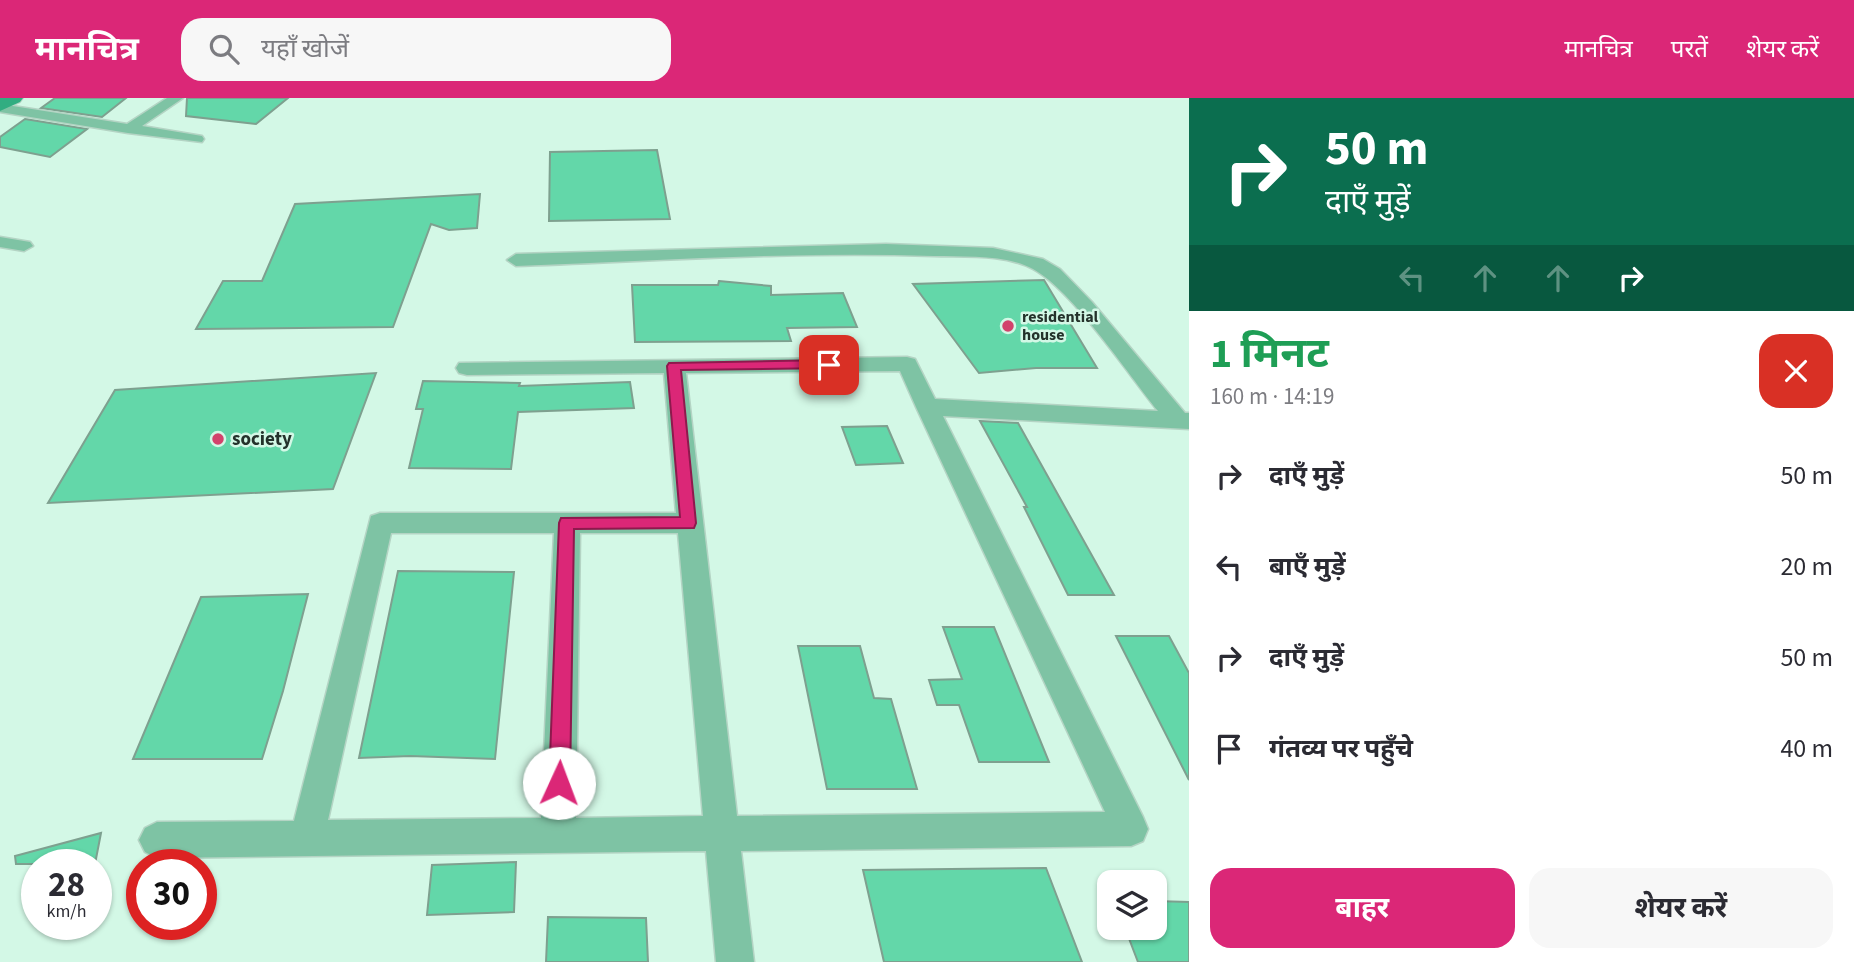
<!DOCTYPE html>
<html lang="hi">
<meta charset="utf-8">
<style>
:root{--surface:#fff;--page:#f7f7f7;--text:#2b2b33;--muted:#7c7c81;--accent:#db2777}
body{margin:0;font-family:"Source Sans 3","Noto Sans Devanagari",sans-serif;background:var(--page);color:var(--text);height:100vh;display:flex;flex-direction:column;font-size:26px;white-space:nowrap}
*{box-sizing:border-box;margin:0}
p{font-size:23px;color:var(--muted)}
.icon{flex:none;width:38px;height:38px;fill:none;stroke:currentColor;stroke-width:2;stroke-linecap:round;stroke-linejoin:round}
.map{position:relative;flex:1;overflow:hidden}
.sheet{display:flex;flex-direction:column;background:var(--surface);width:665px}
.sheet>*{flex:none}
.top-card{background:#0b6e4f;color:#fff;overflow:hidden}
.fabs{position:absolute;left:1097px;top:772px;display:grid;gap:14px}
.fabs a{display:grid;place-items:center;width:70px;height:70px;border-radius:14px;background:var(--surface);box-shadow:0 2px 5px #0004;font-size:35px}
.speed{position:absolute;left:21px;top:751px;display:flex;gap:14px;font-size:35px;font-weight:700;text-align:center}
.speed>*{display:grid;place-content:center;width:91px;height:91px;border-radius:50%;background:var(--surface);box-shadow:0 2px 5px #0004;line-height:1}
.speed small{font-size:18px;font-weight:400}
.speed .limit{border:10px solid #d22;background:#fff;color:#111}
.pin{position:absolute;display:grid;place-items:center;width:60px;height:60px;color:#fff;margin:-30px;border-radius:14px;box-shadow:0 4px 10px #0006}
.me{position:absolute;width:77px;margin:-38px;rotate:2deg;stroke-linejoin:round;filter:drop-shadow(0 0 5px #0008)}
.turn{display:flex;align-items:center;gap:24px;height:147px;padding:0 21px;font-size:32px}
.turn .icon{width:91px;height:91px;stroke-width:2.5}
.turn b{display:block;font-size:49px;line-height:60px}
.lanes{display:flex;align-items:center;height:66px;padding:0 21px;background:#0003;justify-content:center;gap:35px;direction:ltr}
.lanes .off{opacity:.35}
.round{display:grid;place-items:center;flex:none;width:74px;height:74px;border-radius:21px;background:var(--page)}
.head{display:flex;align-items:center;justify-content:space-between;height:119px;padding:0 21px}
h1{font-size:42px;font-weight:700;line-height:52px;color:#1e9e55}
.button{display:flex;gap:14px;margin-top:auto;padding:14px 21px}
.button a{flex:1;height:80px;border-radius:21px;background:var(--accent);color:#fff;font-size:28px;font-weight:700;line-height:80px;text-align:center}
.button a+a{background:var(--page);color:var(--text)}
ul{padding:0;list-style:none}
li{display:flex;align-items:center;gap:21px;height:91px;padding:0 21px}
li div{flex:1}
li b{display:block;font-size:26px}
li em{font-style:normal}
header{display:flex;align-items:center;gap:42px;box-sizing:border-box;height:98px;padding:0 35px;background:var(--accent);color:#fff}
header strong{font-size:33px}
nav{display:flex;gap:38px;margin-inline-start:auto;font-size:24px}
.search{width:490px;height:63px;background:var(--page);display:flex;align-items:center;gap:18px;box-sizing:border-box;padding:0 24px;border-radius:21px;color:var(--muted);font-size:26px}
main{display:flex;flex:1;min-height:0}
.map>svg:first-child{display:block}
</style>
<header>
<strong>मानचित्र</strong>
<div class="search"><svg class="icon" aria-label="search" viewBox="0 0 24 24"><circle cx="10" cy="10" r="6"/><path d="M15 15l6 6"/></svg>यहाँ खोजें</div>
<nav><a>मानचित्र</a><a>परतें</a><a>शेयर करें</a></nav>
</header>
<main>
<div class="map">
<svg width="1189" height="864" viewBox="0 0 1189 864">
<rect width="100%" height="100%" fill="#d3f8e6"/>
<!-- building -->
<path fill="#63d7a9" stroke="#7ea08f" stroke-width="2" d="M 55,0 L 126,0 L 102,19 L 41,10 Z
M 187,0 L 288,0 L 256,26 L 186,18 Z
M 25,21 L 87,31 L 50,59 L 0,49 L 0,39 Z
M 657,52 L 670,121 L 549,123 L 550,54 Z
M 480,96 L 477,130 L 449,132 L 431,126 L 393,229 L 196,231 L 223,183 L 262,183 L 295,106 Z
M 1044,182 L 1097,270 L 1036,270 L 979,275 L 913,186 Z
M 719,183 L 771,188 L 771,197 L 843,195 L 857,229 L 787,230 L 791,243 L 635,244 L 632,187 L 718,187 Z
M 376,275 L 333,391 L 48,405 L 115,292 Z
M 423,283 L 520,285 L 519,288 L 630,284 L 634,310 L 518,314 L 511,371 L 409,370 L 423,311 L 416,311 Z
M 980,323 L 1018,325 L 1114,497 L 1068,497 L 1024,409 L 1027,409 Z
M 887,328 L 903,365 L 856,367 L 842,329 Z
M 398,473 L 514,474 L 495,661 L 410,658 L 359,660 Z
M 308,496 L 283,593 L 262,661 L 133,661 L 201,499 Z
M 943,529 L 994,529 L 1049,664 L 979,664 L 959,607 L 937,607 L 929,582 L 962,581 Z
M 1116,538 L 1169,538 L 1189,575 L 1189,682 Z
M 798,548 L 860,548 L 874,600 L 891,601 L 917,691 L 827,691 Z
M 101,735 L 95,766 L 16,766 L 15,758 Z
M 516,764 L 514,814 L 427,817 L 432,767 Z
M 1046,770 L 1082,864 L 884,864 L 863,772 Z
M 1155,803 L 1189,804 L 1189,864 L 1138,864 L 1125,830 L 1155,830 Z
M 548,819 L 646,820 L 648,864 L 546,864 Z"/>
<g fill="none" stroke-linecap="round" stroke-linejoin="round">
<!-- street casing -->
<g stroke="#b4d4c4" stroke-width="3">
<path id="street" d="M 167,0 L 183,0 L 142,28 L 202,38 L 204,41 L 202,44 L 128,35 L 0,14 L 0,6 L 127,26 Z
M 0,139 L 30,144 L 33,148 L 24,153 L 0,149 Z
M 886,146 L 993,150 L 1043,161 L 1060,171 L 1092,204 L 1185,315 L 1189,315 L 1189,331 L 943,318 L 1143,719 L 1148,731 L 1143,743 L 1131,748 L 741,753 L 754,864 L 716,864 L 706,753 L 157,760 L 145,754 L 139,742 L 145,730 L 157,724 L 294,723 L 371,418 L 380,415 L 676,415 L 664,275 L 467,277 L 459,275 L 456,270 L 459,265 L 907,259 L 915,261 L 935,301 L 1158,313 C 1128,276 1072,192 1033,171 C 1005,156 965,159 934,158 C 795,153 655,163 516,168 L 507,162 L 516,156 ZM 900,273 L 916,309 L 1105,714 L 737,718 L 686,275 ZM 391,435 L 554,435 L 541,720 L 328,722 ZM 580,435 L 678,435 L 703,718 L 576,720 Z"/>
</g>
<!-- secondary casing -->
<g stroke="#b4d4c4" stroke-width="2">
<path id="secondary" d="M 0,0 L 23,0 L 20,4 L 0,13 Z"/>
</g>
<!-- street -->
<use href="#street" fill="#7ec3a4" fill-rule="evenodd"/>
<!-- secondary -->
<use href="#secondary" fill="#31ad81" fill-rule="evenodd"/>
</g>
<!-- route -->
<path fill="#db2777" stroke="#8e194d" stroke-width="2" d="M 829,262 L 834,263 L 834,270 L 681,272 L 696,425 L 694,430 L 574,431 L 570,685 L 567,692 L 559,695 L 552,692 L 549,685 L 559,425 L 561,420 L 680,419 L 667,268 L 669,265 Z"/>
<!-- markers -->
<g fill="#d2436c" stroke="#d3f8e6" stroke-width="2.5">
<circle cx="1008" cy="228" r="7"/>
<circle cx="218" cy="341" r="7"/>
</g>
<g text-anchor="middle" dominant-baseline="central" stroke-width="5" stroke-linejoin="round" paint-order="stroke">
<!-- far-poi labels -->
<g font-size="16" font-weight="bold" fill="#24322b" stroke="#d3f8e6" text-anchor="start">
<text x="1022" y="219">residential<tspan x="1022" dy="18">house</tspan></text>
</g>
<!-- poi labels -->
<g font-size="19" font-weight="bold" fill="#24322b" stroke="#d3f8e6" text-anchor="start">
<text x="232" y="341">society</text>
</g>
</g>
</svg>
<div class="fabs">
<a><svg class="icon" aria-label="layers" viewBox="0 0 24 24"><path d="M12 4l9 5-9 5-9-5zM3 14l9 5 9-5"/></svg></a>
</div>
<div class="speed"><div>28<small>km/h</small></div><div class="limit">30</div></div>
<div class="pin" style="left:829px;top:267px;background:#d93025"><svg class="icon" aria-label="arrive" viewBox="0 0 24 24"><path d="M6 21V4h12l-3 4 3 4H6"/></svg></div>
<svg class="me" style="left:559px;top:685px" viewBox="-20 -20 40 40"><circle r="19" fill="#fff"/><path d="M0-13L10 11 0 6-10 11z" fill="#db2777"/></svg>
</div>
<section class="sheet">
<div class="top-card">
<div class="turn"><svg class="icon" aria-label="right" viewBox="0 0 24 24"><path d="M7 20v-9h11M14 6l5 5-5 5"/></svg><div><b>50 m</b>दाएँ मुड़ें</div></div>
<div class="lanes"><svg class="icon off" aria-label="left" viewBox="0 0 24 24"><path d="M17 20v-9H6M10 6l-5 5 5 5"/></svg><svg class="icon off" aria-label="ahead" viewBox="0 0 24 24"><path d="M12 20V5M6 11l6-6 6 6"/></svg><svg class="icon off" aria-label="ahead" viewBox="0 0 24 24"><path d="M12 20V5M6 11l6-6 6 6"/></svg><svg class="icon" aria-label="right" viewBox="0 0 24 24"><path d="M7 20v-9h11M14 6l5 5-5 5"/></svg></div>
</div>
<div class="head"><div><h1>1 मिनट</h1><p>160 m · 14:19</p></div><a class="round" style="background:#d93025;color:#fff"><svg class="icon" aria-label="close" viewBox="0 0 24 24"><path d="M6 6l12 12M18 6L6 18"/></svg></a></div>
<ul>
<li><svg class="icon" aria-label="right" viewBox="0 0 24 24"><path d="M7 20v-9h11M14 6l5 5-5 5"/></svg><div><b>दाएँ मुड़ें</b></div><em>50 m</em></li>
<li><svg class="icon" aria-label="left" viewBox="0 0 24 24"><path d="M17 20v-9H6M10 6l-5 5 5 5"/></svg><div><b>बाएँ मुड़ें</b></div><em>20 m</em></li>
<li><svg class="icon" aria-label="right" viewBox="0 0 24 24"><path d="M7 20v-9h11M14 6l5 5-5 5"/></svg><div><b>दाएँ मुड़ें</b></div><em>50 m</em></li>
<li><svg class="icon" aria-label="arrive" viewBox="0 0 24 24"><path d="M6 21V4h12l-3 4 3 4H6"/></svg><div><b>गंतव्य पर पहुँचे</b></div><em>40 m</em></li>
</ul>
<div class="button"><a>बाहर</a><a>शेयर करें</a></div>
</section>
</main>
